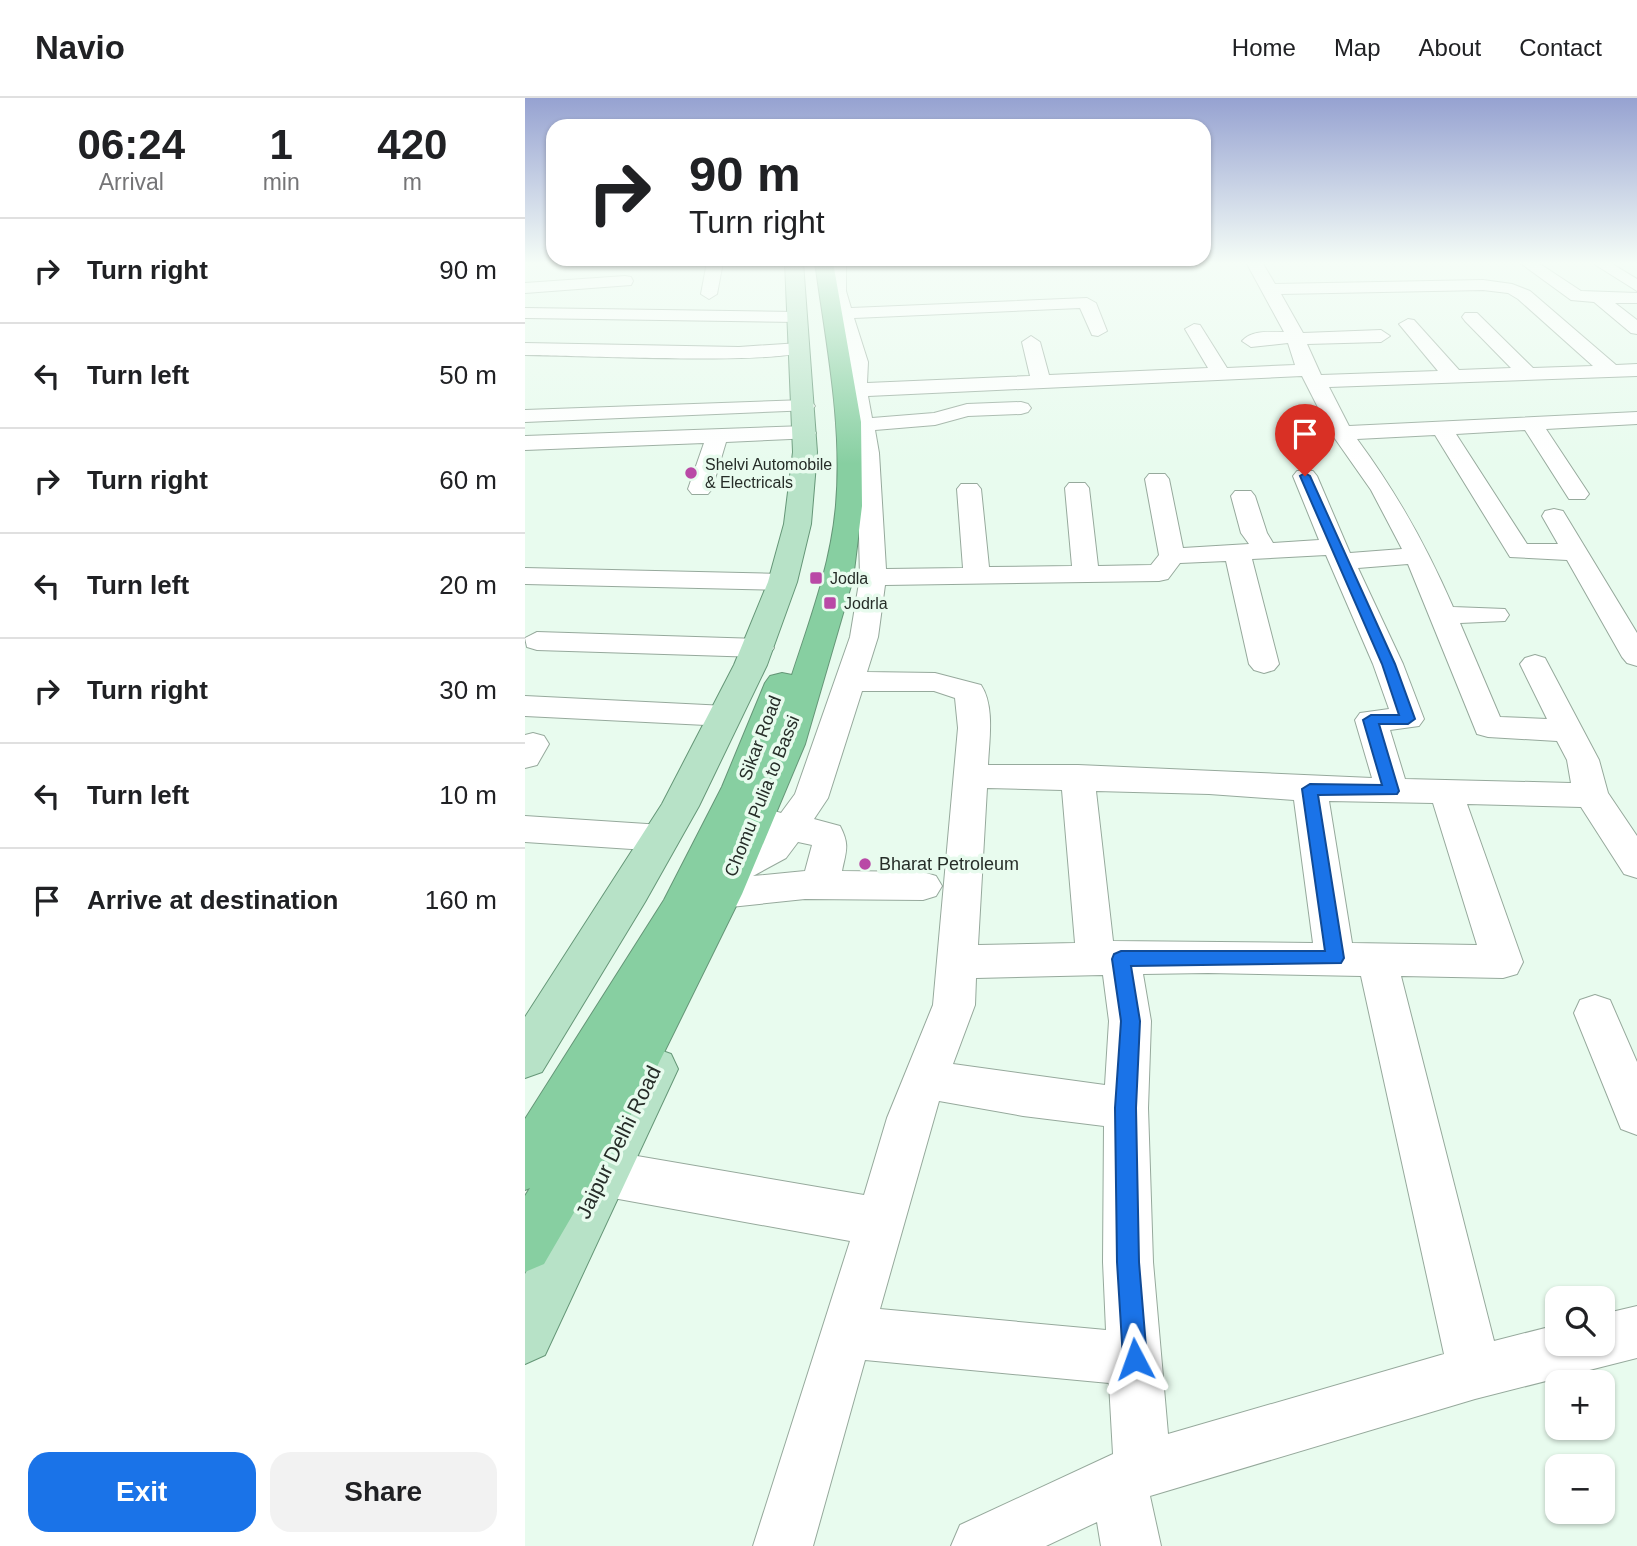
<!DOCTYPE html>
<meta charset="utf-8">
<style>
:root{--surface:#fff;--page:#f2f2f2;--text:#202124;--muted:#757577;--line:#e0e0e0;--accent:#1a73e8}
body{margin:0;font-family:Helvetica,sans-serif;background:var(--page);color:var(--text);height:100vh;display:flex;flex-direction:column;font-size:26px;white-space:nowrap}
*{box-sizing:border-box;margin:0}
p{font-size:23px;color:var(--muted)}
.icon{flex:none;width:38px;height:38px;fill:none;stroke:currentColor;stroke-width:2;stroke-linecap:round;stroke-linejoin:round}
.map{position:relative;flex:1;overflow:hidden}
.sheet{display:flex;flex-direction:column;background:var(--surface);width:525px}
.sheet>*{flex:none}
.guide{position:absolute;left:21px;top:21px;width:665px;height:147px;border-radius:21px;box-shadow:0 2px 5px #0004;background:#fff;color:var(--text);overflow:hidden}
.fabs{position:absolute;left:1020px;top:1188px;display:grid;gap:14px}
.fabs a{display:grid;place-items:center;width:70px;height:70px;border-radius:14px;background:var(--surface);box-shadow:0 2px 5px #0004;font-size:35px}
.pin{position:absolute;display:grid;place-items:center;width:60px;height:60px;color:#fff;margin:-72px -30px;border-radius:50% 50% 50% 0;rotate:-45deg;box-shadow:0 0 7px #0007}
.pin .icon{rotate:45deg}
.me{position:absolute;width:77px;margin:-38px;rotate:356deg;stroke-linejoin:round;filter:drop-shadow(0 0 5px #0008)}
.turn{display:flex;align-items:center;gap:24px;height:147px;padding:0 28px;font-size:32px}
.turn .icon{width:91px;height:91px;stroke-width:2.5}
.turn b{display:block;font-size:49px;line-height:60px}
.eta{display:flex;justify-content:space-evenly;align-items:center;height:119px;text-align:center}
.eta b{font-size:42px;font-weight:800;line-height:49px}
.action{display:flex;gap:14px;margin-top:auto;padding:14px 28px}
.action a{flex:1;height:80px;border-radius:21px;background:var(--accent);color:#fff;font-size:28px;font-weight:800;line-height:80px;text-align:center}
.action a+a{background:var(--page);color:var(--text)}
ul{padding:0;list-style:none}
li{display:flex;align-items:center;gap:21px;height:105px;padding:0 28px;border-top:2px solid var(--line)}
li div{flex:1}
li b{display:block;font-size:26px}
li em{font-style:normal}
header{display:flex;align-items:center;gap:42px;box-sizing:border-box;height:98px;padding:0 35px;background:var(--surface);border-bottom:2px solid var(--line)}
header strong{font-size:33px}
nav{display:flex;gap:38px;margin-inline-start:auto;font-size:24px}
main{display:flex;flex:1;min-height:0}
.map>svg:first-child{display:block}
</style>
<header>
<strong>Navio</strong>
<nav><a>Home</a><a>Map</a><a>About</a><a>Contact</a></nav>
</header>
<main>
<section class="sheet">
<div class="eta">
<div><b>06:24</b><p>Arrival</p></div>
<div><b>1</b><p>min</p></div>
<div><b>420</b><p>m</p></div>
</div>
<ul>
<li><svg class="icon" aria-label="right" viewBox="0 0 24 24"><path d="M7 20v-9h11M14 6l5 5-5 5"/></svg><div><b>Turn right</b></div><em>90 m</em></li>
<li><svg class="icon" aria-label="left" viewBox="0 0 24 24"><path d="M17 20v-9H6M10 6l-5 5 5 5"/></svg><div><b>Turn left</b></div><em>50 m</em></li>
<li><svg class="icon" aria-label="right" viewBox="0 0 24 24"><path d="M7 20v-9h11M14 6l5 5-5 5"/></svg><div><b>Turn right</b></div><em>60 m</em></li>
<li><svg class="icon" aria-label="left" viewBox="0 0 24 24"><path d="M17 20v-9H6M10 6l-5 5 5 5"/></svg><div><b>Turn left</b></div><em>20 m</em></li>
<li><svg class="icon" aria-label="right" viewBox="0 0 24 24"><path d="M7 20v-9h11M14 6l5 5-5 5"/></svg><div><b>Turn right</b></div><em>30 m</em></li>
<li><svg class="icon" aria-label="left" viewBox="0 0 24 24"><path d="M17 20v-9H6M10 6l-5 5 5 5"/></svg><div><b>Turn left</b></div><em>10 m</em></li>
<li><svg class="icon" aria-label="arrive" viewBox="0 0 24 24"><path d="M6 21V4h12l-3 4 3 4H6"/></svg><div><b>Arrive at destination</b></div><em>160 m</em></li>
</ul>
<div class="action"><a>Exit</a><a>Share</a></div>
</section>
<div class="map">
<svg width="1112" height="1448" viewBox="0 0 1112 1448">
<rect width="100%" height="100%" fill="#e8fbee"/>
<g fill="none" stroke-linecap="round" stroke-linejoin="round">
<!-- minor casing -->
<g stroke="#96a99c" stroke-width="2">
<path id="minor" d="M 182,164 L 198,164 L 192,196 L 184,201 L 176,196 Z
M 305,164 L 321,164 L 321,193 L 326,210 L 562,200 L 571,205 L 582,233 L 573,238 L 567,237 L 555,210 L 329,220 L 343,264 L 342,285 L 505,278 L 497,244 L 506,238 L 515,244 L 524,277 L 683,270 L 660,231 L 669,226 L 675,227 L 702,270 L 770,267 L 763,245 L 726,249 L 717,243 C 727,232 744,234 759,234 L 721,164 L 737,164 L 750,186 L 958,182 L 987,186 L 1005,193 L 1091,267 L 1112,266 L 1112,278 L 804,289 L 824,328 L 1112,314 L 1112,326 L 1021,331 L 1064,396 L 1060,401 L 1044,401 L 1000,332 L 931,336 L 1002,446 L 1033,446 L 1017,418 L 1020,413 L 1029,411 L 1038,413 L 1112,535 L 1112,568 L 1102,565 L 1097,559 L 1042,462 L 985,459 L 910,337 L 832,341 C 872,395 901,447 928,509 L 980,511 L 984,517 L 980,523 L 935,525 L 975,619 L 1022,621 L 995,566 L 1000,560 L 1010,557 L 1020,560 L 1074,662 L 1083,695 L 1112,738 L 1112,780 L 1099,776 L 1056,709 L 942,706 L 998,864 L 992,876 L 978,880 L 876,878 L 969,1243 L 1032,1227 L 1032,1246 L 1078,1246 L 1078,1216 L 1112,1208 L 1112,1260 L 950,1301 L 625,1398 L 636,1448 L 576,1448 L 572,1424 L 521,1448 L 426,1448 L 435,1427 L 588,1356 L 584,1285 L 340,1262 L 288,1448 L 228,1448 L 325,1143 L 77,1098 L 60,1091 L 53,1075 L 60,1059 L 77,1052 L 339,1097 L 362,1020 L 408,907 L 433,630 L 430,600 L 409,593 L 337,593 L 303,700 L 289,721 L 315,728 C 325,747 321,753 317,773 L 398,774 L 411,778 L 417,788 L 411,798 L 398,802 L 280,801 L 196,810 L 183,806 L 177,796 L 183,786 L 194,782 L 189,773 L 194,763 L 235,742 L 240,736 L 234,734 L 228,725 L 234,716 L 246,712 L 256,715 L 270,696 L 325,539 L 335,479 L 332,355 L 322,292 L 323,264 L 305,193 ZM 958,192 L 983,195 L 993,201 L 1068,268 L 1008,270 L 952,215 L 940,215 L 937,219 L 940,223 L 986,270 L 934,272 L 889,222 L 883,221 L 874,226 L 913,273 L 796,277 L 782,246 L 856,244 L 865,238 L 856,232 L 778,235 L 756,196 ZM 777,278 L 806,335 L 846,392 L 877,451 L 825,455 L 792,378 L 788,373 L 772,373 L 768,378 L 794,442 L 748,445 L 742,435 L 730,398 L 726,393 L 710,393 L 706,398 L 716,435 L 724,446 L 658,450 L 644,381 L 640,376 L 624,376 L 620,381 L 634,457 L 626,467 L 573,468 L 564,390 L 560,385 L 544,385 L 540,390 L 547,468 L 464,469 L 456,391 L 452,386 L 436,386 L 432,391 L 438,470 L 361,471 L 354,355 L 350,332 L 410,327 L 443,318 L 496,316 L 503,314 L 506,310 L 503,306 L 496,304 L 442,306 L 409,315 L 347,320 L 343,298 ZM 801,457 L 848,566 L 864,611 L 835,615 L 830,622 L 847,680 L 553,667 L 463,667 C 464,643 470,608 456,587 L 410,575 L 342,574 L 353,539 L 360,487 L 634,483 L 643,481 L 655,465 L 701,463 L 724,566 L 729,572 L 739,575 L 749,572 L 754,566 L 727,461 ZM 883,466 L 952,636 L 963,639 L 1032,643 L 1042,662 L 1046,685 L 880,681 L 865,632 L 894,628 L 899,621 L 878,566 L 833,470 ZM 462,690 L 537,692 L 550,845 L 453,847 ZM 571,693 L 684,696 L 769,702 L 788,845 L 588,843 ZM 804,703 L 908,705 L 952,847 L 827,845 ZM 273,744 L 287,747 L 280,773 L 228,778 L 261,760 ZM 683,875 L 836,878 L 919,1256 L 643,1336 L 628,1164 L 623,1010 L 626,923 L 618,876 ZM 578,877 L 584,923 L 580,987 L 428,966 L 450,907 L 451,880 ZM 414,1003 L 498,1018 L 579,1028 L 578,1164 L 581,1232 L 355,1211 Z
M 994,164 L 1012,164 L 1056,193 L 1112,195 L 1112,205 L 1090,205 L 1112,222 L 1112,236 L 1106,235 L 1069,204 L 1046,202 Z
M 1066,164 L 1084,164 L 1112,181 L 1112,193 Z
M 100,178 L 106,179 L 108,183 L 106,187 L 0,195 L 0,185 Z
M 0,210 L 273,214 L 282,219 L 273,224 L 0,220 Z
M 0,245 L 214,249 L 275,245 L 284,251 C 271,268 37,257 0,257 Z
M 280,302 L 287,304 L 290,308 L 287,312 L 0,324 L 0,312 Z
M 280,328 L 288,330 L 291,335 L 288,340 L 201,344 L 187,391 L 183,396 L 167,396 L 163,391 L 179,345 L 0,352 L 0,338 Z
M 0,470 L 257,476 L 266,478 L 270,484 L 266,490 L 257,492 L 0,486 Z
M 12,534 L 234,541 L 244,544 L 249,550 L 244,556 L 234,559 L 12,552 L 2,549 L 0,540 Z
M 0,598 L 201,608 L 212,611 L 217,618 L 212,625 L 201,628 L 0,618 Z
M 8,635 L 19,638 L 24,646 L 12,667 L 0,670 L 0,637 Z
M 0,718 L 137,727 L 150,731 L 155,740 L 150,749 L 137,753 L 0,744 Z
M 1070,897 L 1085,902 L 1112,964 L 1112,1037 L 1096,1031 L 1049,915 L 1055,902 Z"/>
</g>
<!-- major casing -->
<g stroke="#659677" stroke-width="2">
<path id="major" d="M 260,164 L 278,164 L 292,354 L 286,426 L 272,484 L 242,567 L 174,708 L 120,804 L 17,974 L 0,980 L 0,919 L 137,706 L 209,567 L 243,484 L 259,426 L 268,354 Z
M 129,950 L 146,956 L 153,971 L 20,1257 L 0,1266 L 0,1176 L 112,956 Z"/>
</g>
<!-- highway casing -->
<g stroke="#659677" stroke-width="2">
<path id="highway" d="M 290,164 L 308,164 L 336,324 L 337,408 L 328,481 L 280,646 L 217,796 L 121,991 L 19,1166 L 0,1174 L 0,1098 L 5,1090 L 0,1092 L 0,1021 L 139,802 L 197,689 L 240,585 L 245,578 L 257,575 L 267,577 C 285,522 306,466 311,407 C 318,326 301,245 290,164 Z"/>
</g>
<!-- minor -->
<use href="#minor" fill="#fff" fill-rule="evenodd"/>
<!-- major -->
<use href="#major" fill="#b7e2c7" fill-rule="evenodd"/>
<!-- highway -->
<use href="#highway" fill="#87cfa1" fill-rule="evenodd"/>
</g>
<!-- sky -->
<linearGradient id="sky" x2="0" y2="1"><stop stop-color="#96a2d1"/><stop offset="0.45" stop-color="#f5fdf7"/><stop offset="1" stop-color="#f5fdf7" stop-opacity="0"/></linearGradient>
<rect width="1112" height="366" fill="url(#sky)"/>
<!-- route -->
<path fill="#1a73e8" stroke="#114b97" stroke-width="2" d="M 780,375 L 785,378 L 870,566 L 890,621 L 883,626 L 854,626 L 874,693 L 872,696 L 793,697 L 819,860 L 816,865 L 606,868 L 615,923 L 611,1010 L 614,1164 L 622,1261 L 618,1269 L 610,1273 L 601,1269 L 598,1261 L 592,1164 L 590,1010 L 596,923 L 587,861 L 589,856 L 596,853 L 800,853 L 777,691 L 785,686 L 857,687 L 838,622 L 846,617 L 874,617 L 857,566 L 775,378 Z"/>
<!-- markers -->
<g fill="#b949a6" stroke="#e8fbee" stroke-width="2.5">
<circle cx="166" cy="375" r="7"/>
<rect x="284" y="473" width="14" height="14" rx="3.5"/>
<rect x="298" y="498" width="14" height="14" rx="3.5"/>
<circle cx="340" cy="766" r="7"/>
</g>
<g text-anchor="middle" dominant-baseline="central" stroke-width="7" stroke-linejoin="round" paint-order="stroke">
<!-- far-poi labels -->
<g font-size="16" fill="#262d28" stroke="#e8fbee" text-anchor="start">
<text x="180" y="366">Shelvi Automobile<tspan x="180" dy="18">&amp; Electricals</tspan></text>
<text x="305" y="480">Jodla</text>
<text x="319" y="505">Jodrla</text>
</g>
<!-- street labels -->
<g font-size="18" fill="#262d28" stroke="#e8fbee">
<text transform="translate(235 640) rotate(-69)">Sikar Road</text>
<text transform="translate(237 698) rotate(-68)">Chomu Pulia to Bassi</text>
</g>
<!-- poi labels -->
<g font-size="18" fill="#262d28" stroke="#e8fbee" text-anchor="start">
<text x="354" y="766">Bharat Petroleum</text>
</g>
<!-- near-street labels -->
<g font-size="21" fill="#262d28" stroke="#e8fbee">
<text transform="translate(93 1044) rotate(-64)">Jaipur Delhi Road</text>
</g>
</g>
</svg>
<div class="fabs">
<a><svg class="icon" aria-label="search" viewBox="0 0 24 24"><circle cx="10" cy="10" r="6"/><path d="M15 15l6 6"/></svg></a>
<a>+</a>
<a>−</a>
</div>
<div class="pin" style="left:780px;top:378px;background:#d93025"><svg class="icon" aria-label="arrive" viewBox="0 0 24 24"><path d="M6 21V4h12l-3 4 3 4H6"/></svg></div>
<svg class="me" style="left:610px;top:1261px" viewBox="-20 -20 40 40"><path d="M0-17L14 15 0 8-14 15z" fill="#1a73e8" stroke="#fff" stroke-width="4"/></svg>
<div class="guide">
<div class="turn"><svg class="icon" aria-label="right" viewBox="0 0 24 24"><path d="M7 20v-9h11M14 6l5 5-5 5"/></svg><div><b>90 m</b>Turn right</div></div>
</div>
</div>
</main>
